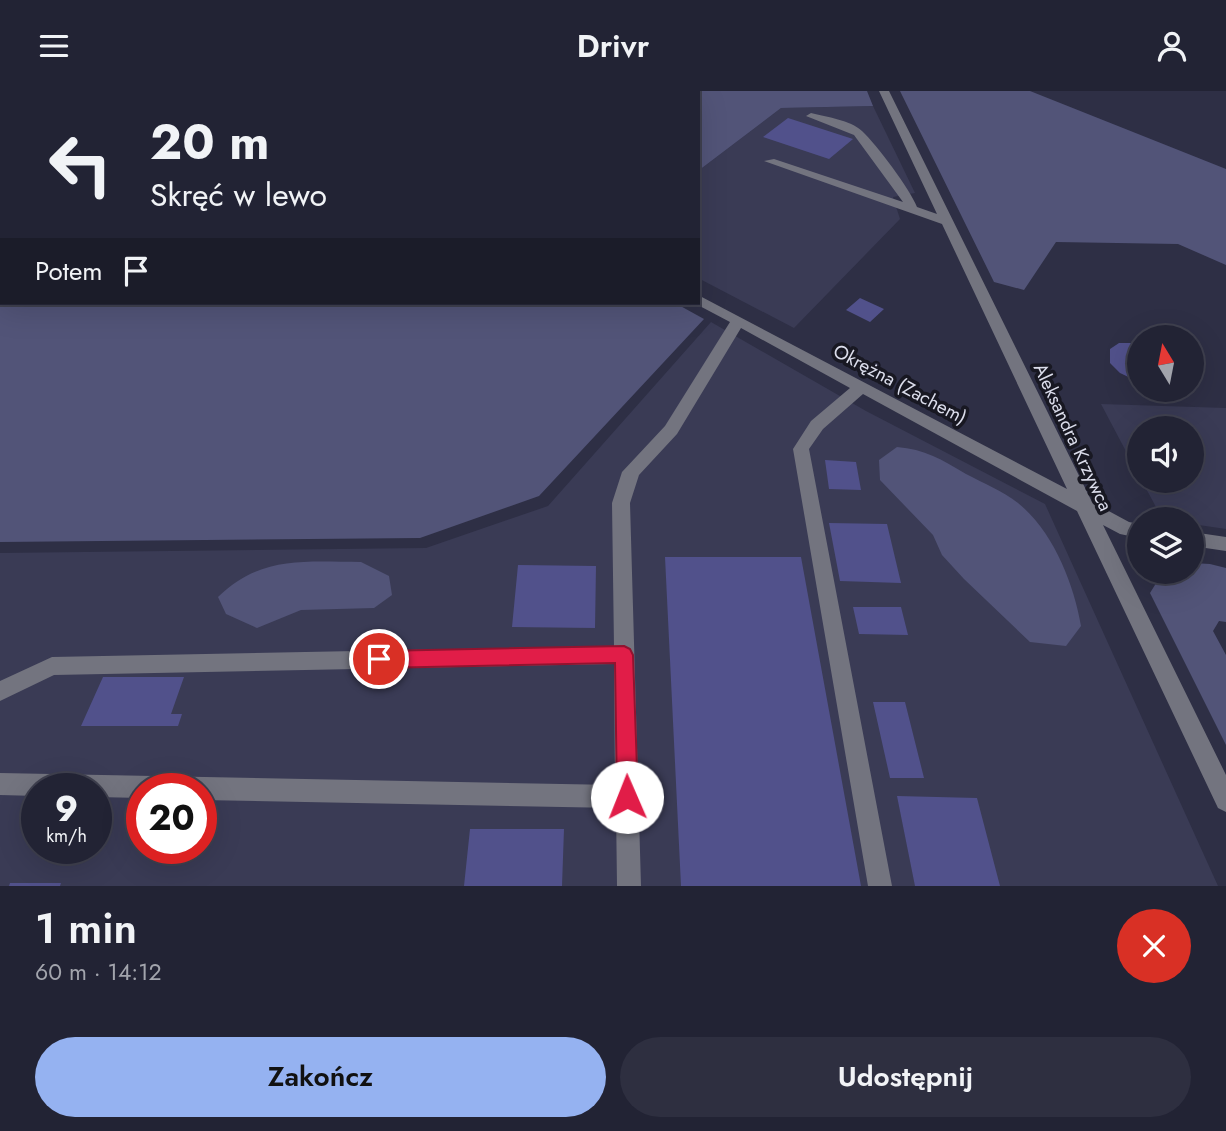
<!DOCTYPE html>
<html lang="pl">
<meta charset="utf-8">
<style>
:root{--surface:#222334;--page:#2e2f40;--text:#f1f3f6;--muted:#a2a4ac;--line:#3f404f;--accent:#95b2f1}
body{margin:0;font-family:Jost,sans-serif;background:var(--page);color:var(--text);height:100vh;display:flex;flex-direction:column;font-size:26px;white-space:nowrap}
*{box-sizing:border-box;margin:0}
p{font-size:23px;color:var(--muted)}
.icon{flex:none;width:38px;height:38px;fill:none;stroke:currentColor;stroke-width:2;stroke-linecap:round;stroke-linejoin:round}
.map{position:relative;height:795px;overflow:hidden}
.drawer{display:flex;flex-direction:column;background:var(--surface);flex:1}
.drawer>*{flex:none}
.banner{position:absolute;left:0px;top:0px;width:700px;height:214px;box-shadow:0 7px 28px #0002,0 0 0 2px var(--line);background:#222334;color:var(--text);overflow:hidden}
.needle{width:46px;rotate:350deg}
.tools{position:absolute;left:1127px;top:234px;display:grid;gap:14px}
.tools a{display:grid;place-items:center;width:77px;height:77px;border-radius:50%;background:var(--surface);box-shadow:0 7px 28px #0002,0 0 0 2px var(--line);font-size:35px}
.speed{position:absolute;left:21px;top:682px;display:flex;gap:14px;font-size:35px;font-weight:700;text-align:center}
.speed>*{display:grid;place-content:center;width:91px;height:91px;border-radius:50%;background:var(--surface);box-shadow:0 7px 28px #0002,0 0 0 2px var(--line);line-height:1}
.speed small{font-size:18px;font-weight:400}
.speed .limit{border:10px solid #d22;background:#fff;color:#111}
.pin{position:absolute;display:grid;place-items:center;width:60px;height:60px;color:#fff;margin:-30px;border:4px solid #fff;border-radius:50%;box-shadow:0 2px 7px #0007}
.me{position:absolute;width:77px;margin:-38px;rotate:359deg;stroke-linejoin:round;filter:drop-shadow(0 0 5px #0008)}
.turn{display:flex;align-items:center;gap:24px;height:147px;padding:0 35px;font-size:32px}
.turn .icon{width:91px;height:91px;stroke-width:2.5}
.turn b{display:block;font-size:49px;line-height:60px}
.then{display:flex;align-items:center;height:66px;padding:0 35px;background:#0003;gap:14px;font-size:26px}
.round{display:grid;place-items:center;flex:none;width:74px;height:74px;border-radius:37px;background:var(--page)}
.overview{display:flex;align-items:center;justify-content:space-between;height:119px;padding:0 35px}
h1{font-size:42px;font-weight:600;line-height:52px}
.cta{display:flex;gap:14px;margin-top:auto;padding:14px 35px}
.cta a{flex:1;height:80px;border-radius:42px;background:var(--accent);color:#111;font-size:28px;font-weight:600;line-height:80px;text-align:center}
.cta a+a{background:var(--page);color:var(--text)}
header{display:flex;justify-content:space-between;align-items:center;height:91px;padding:0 35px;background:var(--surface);font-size:32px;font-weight:600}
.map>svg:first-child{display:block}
</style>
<header><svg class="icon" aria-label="menu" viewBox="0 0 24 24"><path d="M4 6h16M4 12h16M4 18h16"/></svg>Drivr<svg class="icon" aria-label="person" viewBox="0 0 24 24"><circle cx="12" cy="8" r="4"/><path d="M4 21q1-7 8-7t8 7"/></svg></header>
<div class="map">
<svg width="1226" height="795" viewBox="0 0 1226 795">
<rect width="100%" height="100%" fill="#2e2f45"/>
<!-- built -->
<path fill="#3a3b55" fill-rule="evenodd" d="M 873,15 L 915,102 L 893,106 L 900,128 L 794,237 L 698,187 L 698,80 L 781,17 Z
M 711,231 L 866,320 L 1045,413 L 1218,795 L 0,795 L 0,462 L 426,457 L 548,415 ZM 37,698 L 96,698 L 96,758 L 37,758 ZM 142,698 L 201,698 L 201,758 L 142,758 Z
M 1101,313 L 1226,317 L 1226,438 L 1192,433 L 1192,429 L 1163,429 L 1142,390 L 1192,390 L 1192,338 L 1139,338 L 1139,385 Z"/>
<!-- green -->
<path fill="#525478" d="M 547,0 L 867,0 L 873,15 L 781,17 L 698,80 L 698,2 Z
M 900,0 L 1030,0 L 1226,78 L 1226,174 L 1178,153 L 1056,151 L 1024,199 L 994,191 Z
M 0,143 L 2,212 L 675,212 L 704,228 L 539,405 L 420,447 L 0,451 Z
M 897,356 C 924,358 943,369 966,383 C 983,392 1003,400 1018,412 C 1053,440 1074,493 1081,535 L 1066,555 L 1030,551 L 964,488 L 942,464 L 933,444 L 880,389 L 879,369 Z
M 361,471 L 389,485 L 392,504 L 374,517 L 301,519 L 257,537 L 226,523 L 218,506 C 261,464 306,471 361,471 Z
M 1192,472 L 1210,473 L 1226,477 L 1226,531 L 1219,530 L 1213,540 L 1226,564 L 1226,654 L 1150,502 L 1163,481 L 1192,481 Z"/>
<!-- building -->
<path fill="#51518b" d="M 788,27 L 853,48 L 829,68 L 763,46 Z
M 860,207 L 884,218 L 870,231 L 846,219 Z
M 1119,252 L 1139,252 L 1139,291 L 1120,282 L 1110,272 L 1110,258 Z
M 825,369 L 856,371 L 861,399 L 829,398 Z
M 829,432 L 887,433 L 901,492 L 840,490 Z
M 665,466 L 801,466 L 861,795 L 681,795 Z
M 518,474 L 596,475 L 595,537 L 512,536 Z
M 853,516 L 901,516 L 908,544 L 859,543 Z
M 103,586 L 184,586 L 171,623 L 182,623 L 178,635 L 81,635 Z
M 873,611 L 905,611 L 924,687 L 890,687 Z
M 897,705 L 977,707 L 1000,795 L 915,795 Z
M 470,738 L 564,738 L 562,795 L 464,795 Z
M 10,792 L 61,792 L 60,795 L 9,795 Z"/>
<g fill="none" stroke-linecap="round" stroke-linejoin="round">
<!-- minor -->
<path fill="#73747f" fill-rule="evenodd" d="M 126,0 L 137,0 L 125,2 Z
M 226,0 L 238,0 L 239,2 L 227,2 Z
M 391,0 L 403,0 L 404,2 L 392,2 Z
M 879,0 L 889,0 L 1092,411 L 1129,431 L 1139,433 L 1139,447 L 1120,443 L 1103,434 L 1226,684 L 1226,721 L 1218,717 L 1077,420 L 863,303 L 823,338 L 809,358 L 892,795 L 868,795 L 793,358 L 811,330 L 850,297 L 741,237 L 677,343 L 639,384 L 630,412 L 641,795 L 617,795 L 616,717 L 201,709 L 201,698 L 142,698 L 142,707 L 96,706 L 96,698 L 37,698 L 37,705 L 0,704 L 0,682 L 615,694 L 614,573 L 54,584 L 0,610 L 0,590 L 52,566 L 614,555 L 612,412 L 622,381 L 665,335 L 730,231 L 694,212 L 698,212 L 698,204 L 1067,398 L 942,133 L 764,70 L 774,68 L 903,111 L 854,44 L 806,25 L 811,22 C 827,26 850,29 862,40 C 877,54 910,98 917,116 L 937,123 Z
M 0,130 L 2,130 L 2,138 L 0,138 Z
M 1192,441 L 1226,446 L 1226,460 L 1192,455 Z"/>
</g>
<!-- route -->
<path fill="#e11d48" stroke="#92132f" stroke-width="2" d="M 624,555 L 630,558 L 633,564 L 638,706 L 634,713 L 627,716 L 620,713 L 617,706 L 615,572 L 379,577 L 372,574 L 369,568 L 372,563 L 379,560 Z"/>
<g text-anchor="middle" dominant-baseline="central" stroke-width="7" stroke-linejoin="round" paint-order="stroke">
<!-- street labels -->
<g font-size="19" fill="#dbddeb" stroke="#181822">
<text transform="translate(900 293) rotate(28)">Okrężna (Zachem)</text>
<text transform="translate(1073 346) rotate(65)">Aleksandra Krzywca</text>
</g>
</g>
</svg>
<div class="tools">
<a><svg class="needle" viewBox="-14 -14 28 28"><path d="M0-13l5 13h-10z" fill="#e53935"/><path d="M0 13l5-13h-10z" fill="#a2a4ac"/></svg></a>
<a><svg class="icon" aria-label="sound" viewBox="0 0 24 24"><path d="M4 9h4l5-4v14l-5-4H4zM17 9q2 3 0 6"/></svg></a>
<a><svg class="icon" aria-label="layers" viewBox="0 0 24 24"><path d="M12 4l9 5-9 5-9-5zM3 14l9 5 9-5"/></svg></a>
</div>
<div class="speed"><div>9<small>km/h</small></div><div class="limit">20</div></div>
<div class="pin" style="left:379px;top:568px;background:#d93025"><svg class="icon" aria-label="arrive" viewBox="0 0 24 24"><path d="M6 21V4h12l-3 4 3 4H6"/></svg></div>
<svg class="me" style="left:627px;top:706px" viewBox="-20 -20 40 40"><circle r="19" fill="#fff"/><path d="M0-13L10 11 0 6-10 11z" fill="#e11d48"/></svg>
<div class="banner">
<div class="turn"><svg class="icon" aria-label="left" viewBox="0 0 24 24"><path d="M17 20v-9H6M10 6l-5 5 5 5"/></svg><div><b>20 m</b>Skręć w lewo</div></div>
<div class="then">Potem<svg class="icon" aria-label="arrive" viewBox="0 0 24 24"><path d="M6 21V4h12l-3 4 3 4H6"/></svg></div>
</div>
</div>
<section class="drawer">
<div class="overview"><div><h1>1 min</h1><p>60 m · 14:12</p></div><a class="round" style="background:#d93025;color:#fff"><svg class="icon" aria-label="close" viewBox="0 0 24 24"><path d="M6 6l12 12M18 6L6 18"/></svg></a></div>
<div class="cta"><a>Zakończ</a><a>Udostępnij</a></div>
</section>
